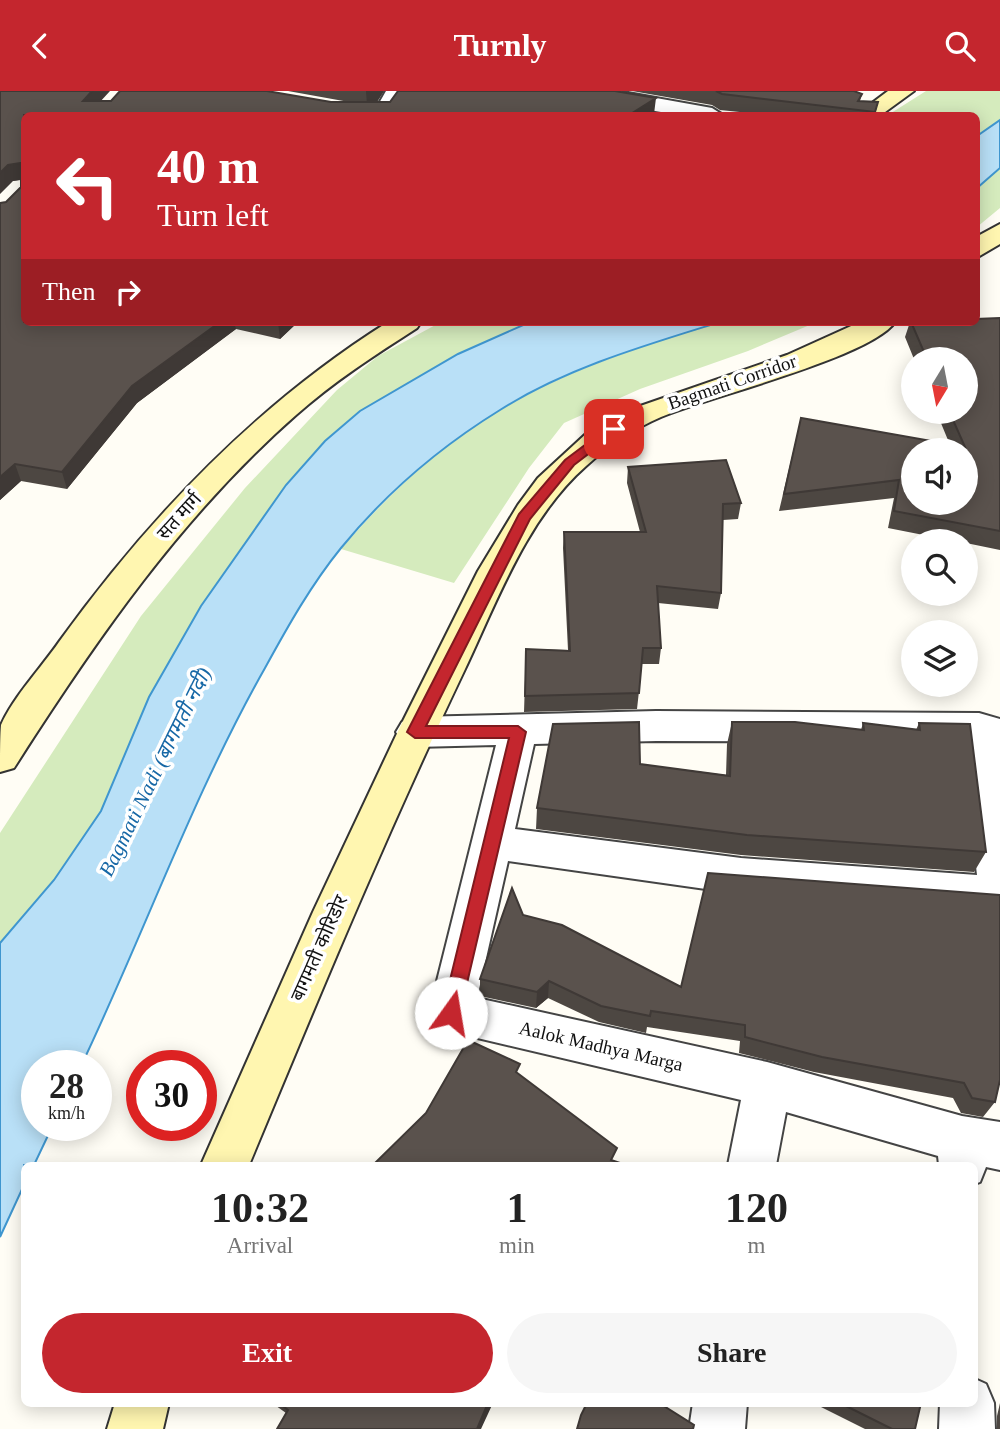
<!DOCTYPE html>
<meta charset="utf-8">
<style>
:root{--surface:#fff;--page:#f6f6f6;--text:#222;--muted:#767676;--accent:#c4262e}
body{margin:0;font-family:"Times New Roman","Noto Sans Devanagari",serif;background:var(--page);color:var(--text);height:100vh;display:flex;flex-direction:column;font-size:26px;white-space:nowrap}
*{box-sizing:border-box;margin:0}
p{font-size:23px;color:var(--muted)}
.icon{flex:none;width:38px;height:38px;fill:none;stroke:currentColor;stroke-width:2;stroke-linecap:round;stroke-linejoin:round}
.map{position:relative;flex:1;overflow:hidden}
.sheet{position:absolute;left:21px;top:1071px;width:957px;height:245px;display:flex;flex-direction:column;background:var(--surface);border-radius:10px;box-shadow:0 4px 18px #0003}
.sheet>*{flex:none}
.banner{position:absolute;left:21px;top:21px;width:959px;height:214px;border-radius:10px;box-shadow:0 4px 18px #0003;background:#c4262e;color:#fff;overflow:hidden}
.needle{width:46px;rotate:190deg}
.tools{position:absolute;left:901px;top:256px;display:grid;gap:14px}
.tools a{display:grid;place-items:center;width:77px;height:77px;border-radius:50%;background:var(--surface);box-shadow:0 4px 18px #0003;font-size:35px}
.speed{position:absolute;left:21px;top:959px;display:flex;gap:14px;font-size:35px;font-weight:700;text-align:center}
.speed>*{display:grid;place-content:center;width:91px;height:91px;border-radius:50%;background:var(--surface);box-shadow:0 4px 18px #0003;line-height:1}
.speed small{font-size:18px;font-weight:400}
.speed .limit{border:10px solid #d22;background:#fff;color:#111}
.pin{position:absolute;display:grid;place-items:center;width:60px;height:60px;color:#fff;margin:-30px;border-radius:14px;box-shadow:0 4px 10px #0006}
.me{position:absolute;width:77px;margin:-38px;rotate:13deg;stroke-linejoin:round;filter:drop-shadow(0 0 5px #0008)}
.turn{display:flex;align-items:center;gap:24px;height:147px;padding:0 21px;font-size:32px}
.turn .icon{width:91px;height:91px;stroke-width:2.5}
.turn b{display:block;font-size:49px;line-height:60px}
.then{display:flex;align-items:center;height:66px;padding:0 21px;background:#0003;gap:14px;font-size:26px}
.eta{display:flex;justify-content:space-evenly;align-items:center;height:119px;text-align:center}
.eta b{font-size:42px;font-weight:600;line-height:49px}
.primary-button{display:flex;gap:14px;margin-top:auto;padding:14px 21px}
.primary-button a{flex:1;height:80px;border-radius:42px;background:var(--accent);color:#fff;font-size:28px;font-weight:600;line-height:80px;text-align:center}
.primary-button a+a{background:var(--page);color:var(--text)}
header{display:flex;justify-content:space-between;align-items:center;height:91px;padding:0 21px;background:var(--accent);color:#fff;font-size:32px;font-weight:600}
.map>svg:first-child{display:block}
</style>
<header><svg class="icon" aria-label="back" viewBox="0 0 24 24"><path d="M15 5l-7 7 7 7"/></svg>Turnly<svg class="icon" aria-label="search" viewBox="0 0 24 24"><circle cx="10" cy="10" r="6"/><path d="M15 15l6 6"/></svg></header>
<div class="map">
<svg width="1000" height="1338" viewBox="0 0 1000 1338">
<rect width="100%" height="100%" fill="#fffdf5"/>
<!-- green -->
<path fill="#d5ebbd" d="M 926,0 L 1000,0 L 1000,29 L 977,45 L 976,24 L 888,24 Z
M 1000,77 L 1000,117 L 977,136 L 977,97 Z
M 441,231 L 530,231 L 458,263 L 149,606 L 101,720 L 54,789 L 0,852 L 0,742 L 141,525 L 245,397 L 337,299 L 378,265 Z
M 720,231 L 817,231 L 748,260 L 640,298 L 564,332 L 529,377 L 454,492 L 341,458 C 388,404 439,354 502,318 C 568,278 646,254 720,231 Z"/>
<!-- water -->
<path fill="#b9e0f7" stroke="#3f96cf" stroke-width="2" d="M 1000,29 L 1000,77 L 977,97 L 977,45 Z
M 530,231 L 720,231 C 646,254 566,277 500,319 C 440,356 386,402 341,457 C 311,494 288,535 265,577 C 193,704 144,843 81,975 L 37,975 L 37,1034 L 53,1034 L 34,1074 L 24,1074 L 24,1094 L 0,1146 L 0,852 L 54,789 L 101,720 L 149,606 L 201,515 L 286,394 L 325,350 L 360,320 L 458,263 Z"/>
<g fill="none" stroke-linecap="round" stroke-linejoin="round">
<!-- street casing -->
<g stroke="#444" stroke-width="4">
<path id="street" d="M 386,0 L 408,0 L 394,24 L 340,24 L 338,21 L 349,14 L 367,17 L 378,14 Z
M 570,0 L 617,0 L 712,17 L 723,24 L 678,24 L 581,7 Z
M 656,620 L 979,622 L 1000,628 L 1000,821 L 741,803 L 508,770 L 477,907 L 767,971 L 962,1025 L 1000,1031 L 1000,1079 L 986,1076 L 980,1091 L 975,1093 L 975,1074 L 939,1074 L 938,1065 L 786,1021 L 776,1074 L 728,1074 L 741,1009 L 435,937 L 429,922 L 496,654 L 415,656 L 402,651 L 396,641 L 402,631 L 415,626 ZM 656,650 L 962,651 L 977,784 L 741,767 L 515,738 L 534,653 Z
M 975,1288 L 986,1293 L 994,1312 L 995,1338 L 939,1338 L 940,1312 L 975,1312 Z
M 693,1312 L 747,1312 L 745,1338 L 689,1338 Z"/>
</g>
<!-- secondary casing -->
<g stroke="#333" stroke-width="4">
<path id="secondary" d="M 888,0 L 914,0 L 881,24 L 856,24 Z
M 1000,133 L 1000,153 L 976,167 L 976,146 Z
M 388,231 L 421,231 L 417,237 C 375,264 333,291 296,324 C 182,424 95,550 14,677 L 0,681 C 0,668 0,645 1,634 C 14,605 41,577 59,551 C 150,425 256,314 388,231 Z
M 860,231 L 895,231 C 871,266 708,306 661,326 C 633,338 608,355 586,375 C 527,427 498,508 465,578 C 387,741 318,908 249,1074 L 201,1074 L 313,821 L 401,634 L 478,480 L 518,414 L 538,387 L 588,341 L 623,321 L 787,264 Z
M 115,1312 L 169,1312 L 163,1338 L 107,1338 Z"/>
</g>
<!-- street -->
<use href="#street" fill="#fff" fill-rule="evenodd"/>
<!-- secondary -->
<use href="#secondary" fill="#fff6b0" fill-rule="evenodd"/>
</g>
<!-- wall -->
<path fill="#4d4742" d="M 0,0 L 101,10 L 349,11 L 288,0 L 384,0 L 377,11 L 654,23 L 24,24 L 24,231 L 298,231 L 280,248 L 236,238 L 137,312 L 67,398 L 21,390 L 0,409 L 6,111 L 21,96 L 21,89 L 13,90 Z
M 632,0 L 854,0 L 862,3 L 860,10 L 878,11 L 875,24 L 768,24 L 720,19 L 712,14 Z
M 1000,227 L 1000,459 L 966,452 L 966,450 L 954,450 L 888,437 L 894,407 L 779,420 L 801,327 L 950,354 L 936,320 L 966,320 L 966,268 L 914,268 L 905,246 L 910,231 L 976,231 Z
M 628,376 L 741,412 L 738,428 L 723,429 L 721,502 L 718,518 L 658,512 L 661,557 L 659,573 L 642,573 L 637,618 L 524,621 L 526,558 L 568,559 L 563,457 L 564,441 L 640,441 L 627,392 Z
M 732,631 L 861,639 L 863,632 L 916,639 L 919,632 L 986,761 L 974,781 L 741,764 L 536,738 L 537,717 L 640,673 L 726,684 L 727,653 Z
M 708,782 L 995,1011 L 983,1026 L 961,1022 L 953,1007 L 814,981 L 739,962 L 740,950 L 647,936 L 646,942 L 599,931 L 548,907 L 536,917 L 480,905 L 480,888 L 523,824 L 681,896 Z
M 272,1312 L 493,1312 L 286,1322 Z
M 813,1312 L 921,1312 L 915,1338 L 865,1338 Z
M 1000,1312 L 1000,1338 L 997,1338 L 997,1325 Z"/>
<!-- shaded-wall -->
<path fill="#3f3936" d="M 92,0 L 110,0 L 88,24 L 83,10 Z
M 366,0 L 384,0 L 376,12 L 367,14 Z
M 656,7 L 654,23 L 651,24 L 629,24 Z
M 21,72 L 24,88 L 13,90 L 0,103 L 0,82 L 8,74 Z
M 220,231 L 234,231 L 236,238 L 137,312 L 67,398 L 62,381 L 132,295 Z
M 278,231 L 298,231 L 280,248 Z
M 15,373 L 21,390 L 0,409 L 0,386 Z
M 549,890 L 548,907 L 536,917 L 537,901 Z
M 488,1312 L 493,1312 L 481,1338 L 477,1338 Z"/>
<!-- building -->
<path fill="#5a524d" stroke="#3f3936" stroke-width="2" fill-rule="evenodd" d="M 0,0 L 92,0 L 83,10 L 111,10 L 120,0 L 267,0 L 331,11 L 390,11 L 398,0 L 615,0 L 656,7 L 629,24 L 24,24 L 24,231 L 220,231 L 132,295 L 62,381 L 15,373 L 0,386 L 0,112 L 6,111 L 21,96 L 21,72 L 8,74 L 0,82 Z
M 716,0 L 854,0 L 862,3 L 858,10 L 878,11 L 875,21 L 722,3 Z
M 1000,227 L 1000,440 L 894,420 L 899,389 L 784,403 L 801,327 L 965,356 L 949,320 L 966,320 L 966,268 L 927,268 L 911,231 L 976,231 L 976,228 ZM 914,359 L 966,359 L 966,411 L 914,411 Z
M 726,369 L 741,412 L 723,413 L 721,502 L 657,495 L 661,557 L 643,557 L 639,602 L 525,605 L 526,558 L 570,560 L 564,441 L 646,441 L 628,376 Z
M 639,631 L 640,673 L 730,685 L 732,631 L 795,631 L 864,639 L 863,632 L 920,639 L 919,632 L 970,633 L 986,761 L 747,744 L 537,717 L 553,633 Z
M 708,782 L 1000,804 L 1000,989 L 995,1011 L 972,1007 L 964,992 L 822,966 L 745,946 L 745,934 L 651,920 L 650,925 L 601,915 L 549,890 L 537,901 L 480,888 L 512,797 L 523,824 L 562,834 L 681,896 Z
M 468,949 L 520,973 L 516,981 L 617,1057 L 611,1069 L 626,1074 L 373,1074 L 426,1022 Z
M 279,1312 L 488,1312 L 477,1338 L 277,1338 L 288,1319 Z
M 587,1312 L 659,1312 L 694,1334 L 693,1338 L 577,1338 L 581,1324 Z
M 840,1312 L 921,1312 L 915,1338 L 892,1338 Z"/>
<!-- route -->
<path fill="#c4262e" stroke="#7f191e" stroke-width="2" d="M 610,335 L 621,338 L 574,374 L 530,428 L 426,635 L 518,635 L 526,641 L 460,922 L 458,928 L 451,930 L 444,928 L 442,922 L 509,647 L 415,647 L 407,641 L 519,423 L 565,369 Z"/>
<g text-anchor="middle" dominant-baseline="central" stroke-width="7" stroke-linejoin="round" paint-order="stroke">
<!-- street labels -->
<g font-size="19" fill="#111" stroke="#fff">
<text transform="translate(732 291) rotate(-19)">Bagmati Corridor</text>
<text transform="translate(179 425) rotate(-48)">सत मार्ग</text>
<text transform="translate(319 857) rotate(-66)">बागमती कोरिडोर</text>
<text transform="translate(601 955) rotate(13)">Aalok Madhya Marga</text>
</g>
<!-- water labels -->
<g font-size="21" font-style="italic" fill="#1768a6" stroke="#fff">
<text transform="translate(155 681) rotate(-64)">Bagmati Nadi (बागमती नदी)</text>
</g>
</g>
</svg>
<div class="tools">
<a><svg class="needle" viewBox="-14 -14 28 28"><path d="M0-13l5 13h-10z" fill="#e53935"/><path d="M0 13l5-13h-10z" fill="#767676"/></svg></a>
<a><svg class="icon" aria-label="sound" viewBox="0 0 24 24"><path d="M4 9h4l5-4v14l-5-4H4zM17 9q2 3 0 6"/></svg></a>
<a><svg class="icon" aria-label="search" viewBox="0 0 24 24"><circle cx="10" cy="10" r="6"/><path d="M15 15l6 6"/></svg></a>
<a><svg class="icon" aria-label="layers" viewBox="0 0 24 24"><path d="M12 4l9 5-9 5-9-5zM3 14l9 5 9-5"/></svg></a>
</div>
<div class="speed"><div>28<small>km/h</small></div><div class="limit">30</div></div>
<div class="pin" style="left:614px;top:338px;background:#d93025"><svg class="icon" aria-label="arrive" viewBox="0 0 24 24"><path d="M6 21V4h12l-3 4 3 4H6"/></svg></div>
<svg class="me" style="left:451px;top:922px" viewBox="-20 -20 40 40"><circle r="19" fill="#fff"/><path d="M0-13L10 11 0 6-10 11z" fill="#c4262e"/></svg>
<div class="banner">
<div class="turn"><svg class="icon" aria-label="left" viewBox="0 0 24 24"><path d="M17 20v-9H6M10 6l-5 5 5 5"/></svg><div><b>40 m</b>Turn left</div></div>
<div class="then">Then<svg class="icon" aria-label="right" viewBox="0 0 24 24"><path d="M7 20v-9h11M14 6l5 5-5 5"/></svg></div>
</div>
<section class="sheet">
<div class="eta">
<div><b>10:32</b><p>Arrival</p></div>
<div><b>1</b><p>min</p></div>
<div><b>120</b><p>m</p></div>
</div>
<div class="primary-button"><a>Exit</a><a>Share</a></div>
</section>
</div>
